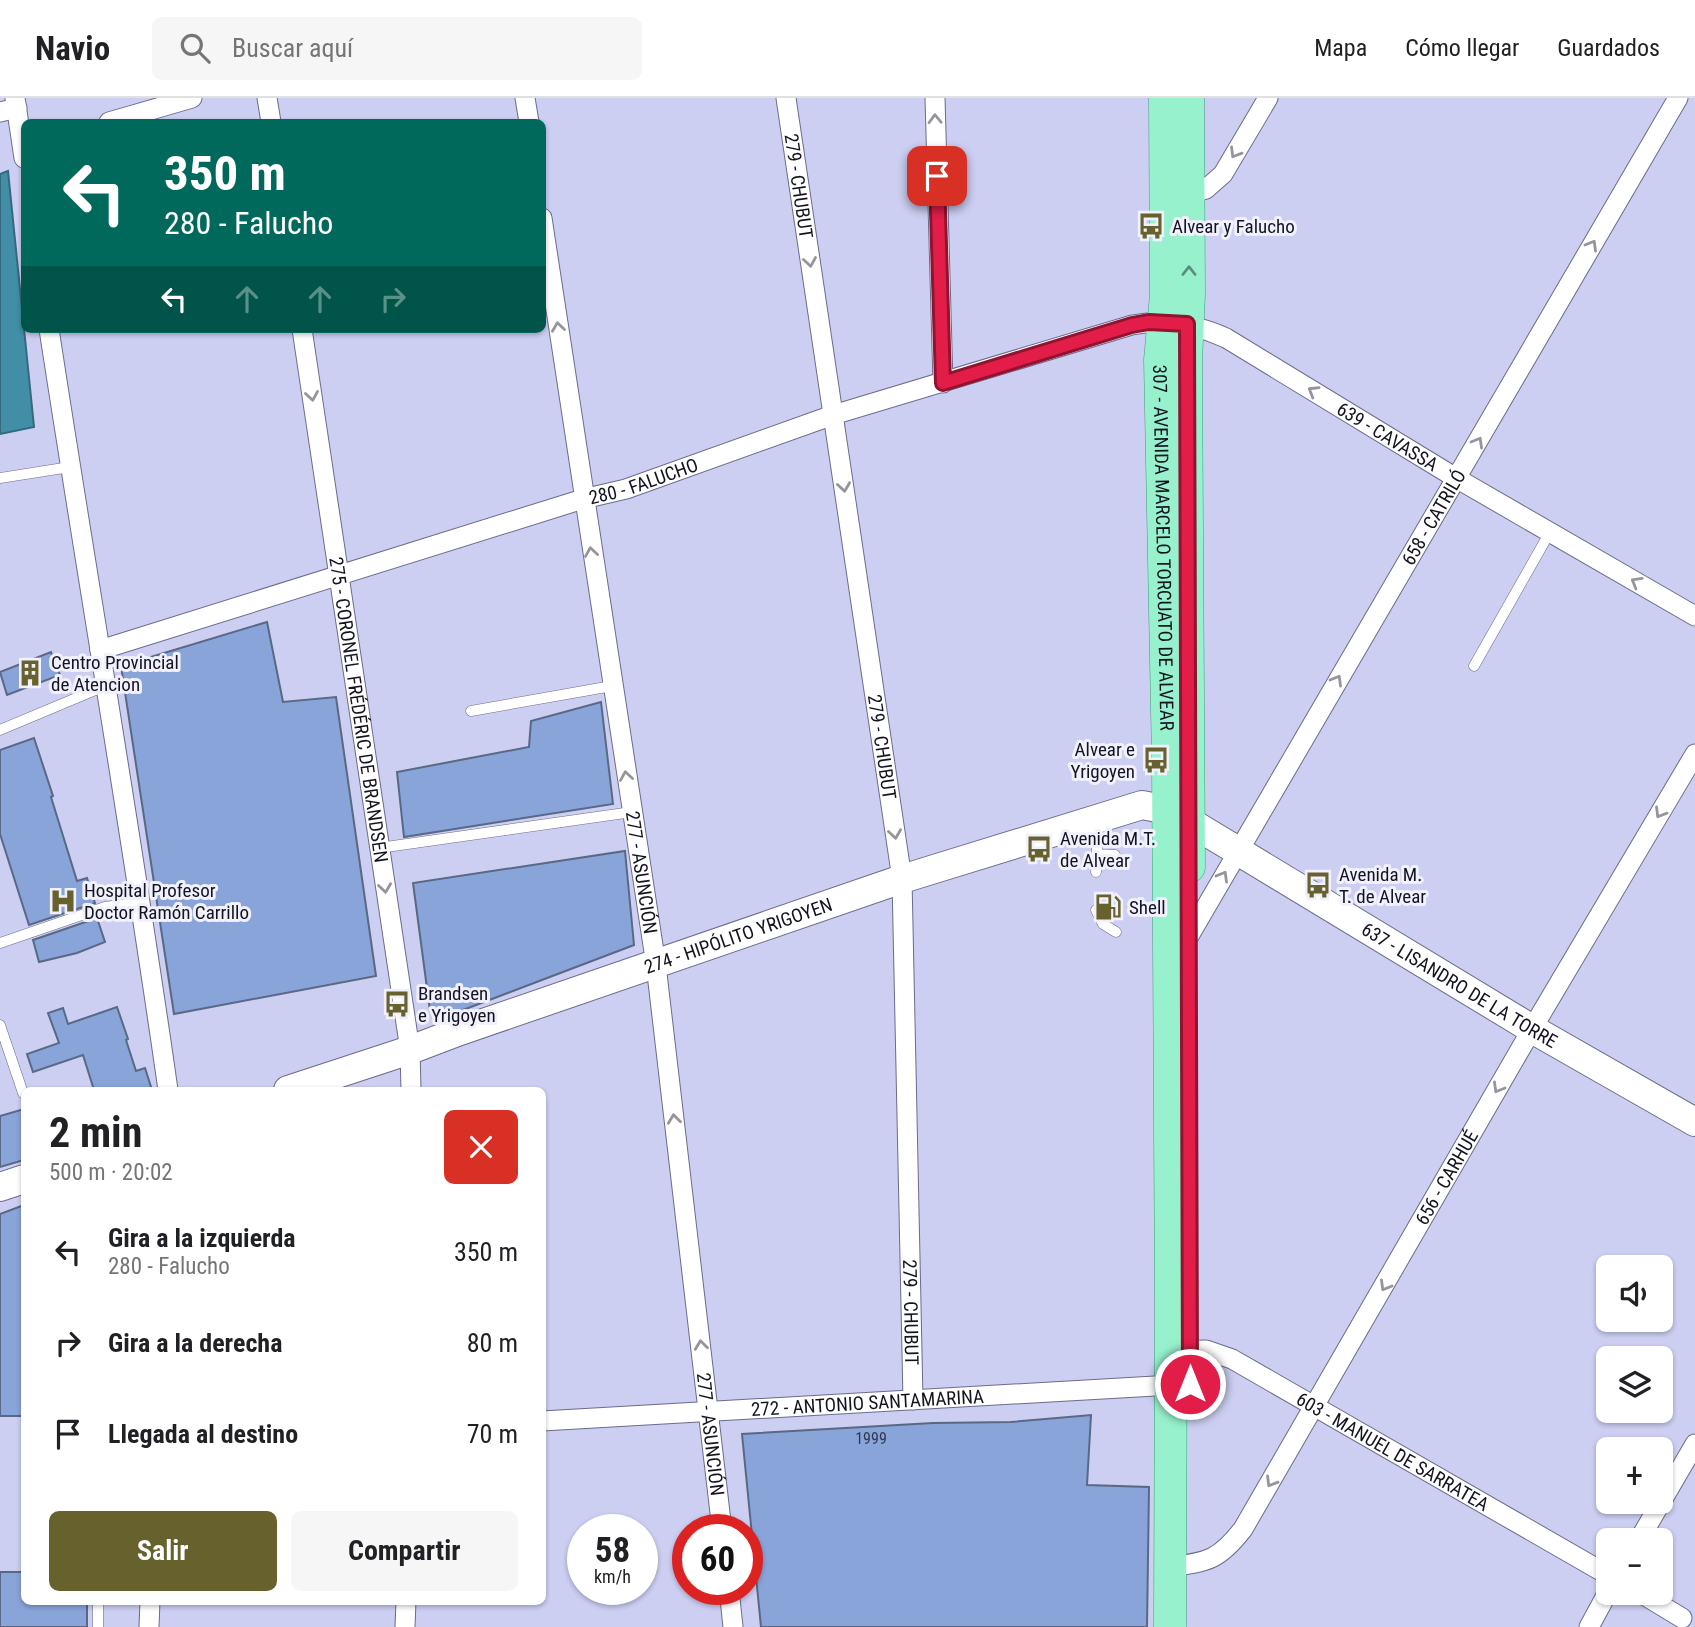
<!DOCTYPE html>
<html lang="es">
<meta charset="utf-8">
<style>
:root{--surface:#fff;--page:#f6f6f6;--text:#202124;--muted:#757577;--line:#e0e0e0;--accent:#67612e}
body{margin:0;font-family:"Roboto Condensed",sans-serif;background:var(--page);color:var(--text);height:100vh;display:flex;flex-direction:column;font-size:26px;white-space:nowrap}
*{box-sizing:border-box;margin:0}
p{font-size:23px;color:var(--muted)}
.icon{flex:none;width:38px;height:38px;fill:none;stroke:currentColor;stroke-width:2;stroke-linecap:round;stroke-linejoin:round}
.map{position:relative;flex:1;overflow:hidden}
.details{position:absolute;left:21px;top:989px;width:525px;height:518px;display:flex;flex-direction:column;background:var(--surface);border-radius:10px;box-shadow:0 2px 5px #0004}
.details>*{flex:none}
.hud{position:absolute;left:21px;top:21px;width:525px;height:214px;border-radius:10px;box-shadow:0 2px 5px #0004;background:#00695c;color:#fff;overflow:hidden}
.controls{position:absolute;left:1596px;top:1157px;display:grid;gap:14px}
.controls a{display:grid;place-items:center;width:77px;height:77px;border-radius:10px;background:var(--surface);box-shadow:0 2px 5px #0004;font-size:35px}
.speed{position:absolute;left:567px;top:1416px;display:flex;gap:14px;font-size:35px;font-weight:700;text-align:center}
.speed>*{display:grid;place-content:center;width:91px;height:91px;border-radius:50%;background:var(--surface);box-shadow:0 2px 5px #0004;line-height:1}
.speed small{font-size:18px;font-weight:400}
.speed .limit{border:10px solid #d22;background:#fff;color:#111}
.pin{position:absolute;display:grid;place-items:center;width:60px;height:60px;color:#fff;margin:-30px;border-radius:14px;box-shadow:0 4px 10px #0006}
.me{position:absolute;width:77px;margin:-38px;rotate:0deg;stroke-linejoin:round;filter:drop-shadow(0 0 5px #0008)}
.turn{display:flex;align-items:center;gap:24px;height:147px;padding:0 28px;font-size:32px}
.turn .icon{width:91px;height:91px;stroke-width:2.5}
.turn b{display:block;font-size:49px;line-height:60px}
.lanes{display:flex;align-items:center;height:66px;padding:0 28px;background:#0003;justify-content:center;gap:35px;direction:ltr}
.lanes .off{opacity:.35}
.round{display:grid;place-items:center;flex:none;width:74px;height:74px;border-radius:10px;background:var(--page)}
.summary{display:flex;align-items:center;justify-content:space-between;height:119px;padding:0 28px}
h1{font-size:42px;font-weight:700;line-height:52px}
.cta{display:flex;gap:14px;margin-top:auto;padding:14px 28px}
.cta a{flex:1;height:80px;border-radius:10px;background:var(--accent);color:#fff;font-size:28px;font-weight:700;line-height:80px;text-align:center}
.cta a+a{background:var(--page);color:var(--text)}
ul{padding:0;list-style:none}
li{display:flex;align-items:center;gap:21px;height:91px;padding:0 28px}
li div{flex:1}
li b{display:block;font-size:26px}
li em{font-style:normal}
header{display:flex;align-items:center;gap:42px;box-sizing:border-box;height:98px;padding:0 35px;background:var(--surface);border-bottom:2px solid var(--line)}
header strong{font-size:33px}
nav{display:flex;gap:38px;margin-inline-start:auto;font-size:24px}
.search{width:490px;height:63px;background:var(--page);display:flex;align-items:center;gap:18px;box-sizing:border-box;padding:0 24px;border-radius:10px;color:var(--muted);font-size:26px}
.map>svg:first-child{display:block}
</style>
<header>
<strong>Navio</strong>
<div class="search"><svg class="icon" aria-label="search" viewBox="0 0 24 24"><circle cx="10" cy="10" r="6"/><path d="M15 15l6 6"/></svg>Buscar aquí</div>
<nav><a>Mapa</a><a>Cómo llegar</a><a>Guardados</a></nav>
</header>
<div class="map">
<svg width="1695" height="1529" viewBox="0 0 1695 1529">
<rect width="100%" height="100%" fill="#cccef2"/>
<!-- water -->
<path fill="#428ea7" stroke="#34697f" stroke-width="2" d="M 8,73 L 34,329 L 0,336 L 0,76 Z"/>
<!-- building -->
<path fill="#89a4d9" stroke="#596885" stroke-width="2" d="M 267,524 L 283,604 L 336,599 L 376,878 L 174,916 L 121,568 Z
M 51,554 L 60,577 L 7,597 L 0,574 Z
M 601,604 L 613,706 L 404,739 L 397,674 L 529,649 L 531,623 Z
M 34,640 L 53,698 L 51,699 L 77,783 L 87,780 L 95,805 L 29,827 L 0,736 L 0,652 Z
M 625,753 L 634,847 L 442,920 L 430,913 L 413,785 Z
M 97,820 L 105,844 L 77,855 L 39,864 L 33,842 Z
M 117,909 L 128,941 L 126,942 L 136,973 L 145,970 L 152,992 L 94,992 L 83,957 L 33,974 L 27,956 L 59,945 L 48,915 L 63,910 L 68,926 Z
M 24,1011 L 24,1062 L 0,1069 L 0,1018 Z
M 24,1107 L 24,1318 L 0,1318 L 0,1116 Z
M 1091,1317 L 1087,1387 L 1149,1389 L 1147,1529 L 761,1529 L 742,1336 L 933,1325 L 1011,1324 Z
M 0,1474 L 24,1474 L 24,1503 L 87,1503 L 87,1529 L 0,1529 Z"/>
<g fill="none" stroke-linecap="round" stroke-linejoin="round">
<!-- lane casing -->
<g stroke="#6b6c8c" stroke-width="11">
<path id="lane" d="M 0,380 L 70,369
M 1474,568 L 1550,434
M 471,613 L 612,588
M 0,632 L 105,588
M 379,750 L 632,714
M 1097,756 L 1115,757
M 1096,774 L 1098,723
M 1096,812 L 1103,826 L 1116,834
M 0,845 L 105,809 L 142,804
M 0,927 L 23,995
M 98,1503 L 98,1529"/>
</g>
<!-- street casing -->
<g stroke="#6b6c8c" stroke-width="21">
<g id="street">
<path d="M 15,0 L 24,60"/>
<path d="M 267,0 L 271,24"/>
<path d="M 525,0 L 529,24"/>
<path id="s1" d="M 786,0 L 902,781 L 913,1302"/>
<path d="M 935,0 L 943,285"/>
<path d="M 0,14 L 17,10"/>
<path d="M 109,24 L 192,0"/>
<path d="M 1180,98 L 1206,91 L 1223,76 L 1268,0"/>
<path id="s2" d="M 542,120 L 656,867 L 722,1432"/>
<path d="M 49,231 C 88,485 132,738 168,992"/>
<path id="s3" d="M 302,231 L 410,952 L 411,992"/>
<path id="s4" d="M 100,552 L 583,401 L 626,391 L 833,317 L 1132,227 C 1165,221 1195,226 1226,240 L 1456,380 L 1695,518"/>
<path id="s5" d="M 1189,838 L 1678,0"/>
<path id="s6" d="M 1171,1253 L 1206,1252 L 1232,1261 L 1608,1477"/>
<path id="s7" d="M 542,1323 L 1190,1286"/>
<path d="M 1639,1442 L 1695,1346"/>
<path id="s8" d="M 1170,1469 C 1208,1464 1219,1462 1243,1431 L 1532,931 L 1695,656"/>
<path d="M 729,1491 L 733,1529"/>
<path d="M 1639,1494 L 1682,1520"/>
<path d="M 149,1529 L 150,1503"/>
<path d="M 405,1529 L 406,1503"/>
<path d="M 1589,1529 L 1608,1494"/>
</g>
</g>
<!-- secondary casing -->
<g stroke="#6b6c8c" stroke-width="30">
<g id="secondary">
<path id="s9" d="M 288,992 L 410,952 L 460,933 L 902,781 L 1142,707 L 1168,712 L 1190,724 L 1532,931 L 1695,1024"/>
<path d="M 0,1089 L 24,1081"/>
</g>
</g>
<!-- primary casing -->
<g stroke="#3c9e7b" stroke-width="33">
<g id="primary">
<path id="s10" d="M 1165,0 L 1166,197 L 1160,262 L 1168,662 L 1171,1210 L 1170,1529"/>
<path d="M 1188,0 L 1189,196 L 1186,264 L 1189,769"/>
</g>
</g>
<!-- lane -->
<use href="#lane" stroke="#fff" stroke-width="10"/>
<!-- street -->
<use href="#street" stroke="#fff" stroke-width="19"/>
<!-- secondary -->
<use href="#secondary" stroke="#fff" stroke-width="28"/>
<!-- primary -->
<use href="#primary" stroke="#97f1cd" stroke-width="32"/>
</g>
<!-- one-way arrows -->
<defs><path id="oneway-chevron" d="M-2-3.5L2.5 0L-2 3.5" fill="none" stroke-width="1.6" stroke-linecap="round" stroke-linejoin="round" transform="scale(1.75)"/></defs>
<g stroke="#95959b">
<use href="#oneway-chevron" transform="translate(935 21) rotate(-92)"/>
<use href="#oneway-chevron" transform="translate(1235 55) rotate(121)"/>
<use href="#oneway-chevron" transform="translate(1592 147) rotate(-60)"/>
<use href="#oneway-chevron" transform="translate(810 164) rotate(81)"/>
<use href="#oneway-chevron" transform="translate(558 229) rotate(-98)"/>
<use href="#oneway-chevron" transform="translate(1313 293) rotate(-149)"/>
<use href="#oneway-chevron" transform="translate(312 298) rotate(81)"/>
<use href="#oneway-chevron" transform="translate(1478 344) rotate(-60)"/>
<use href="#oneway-chevron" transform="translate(844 389) rotate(82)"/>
<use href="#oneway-chevron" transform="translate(591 454) rotate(-99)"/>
<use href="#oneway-chevron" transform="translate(1636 484) rotate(-150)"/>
<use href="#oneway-chevron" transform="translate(1337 582) rotate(-60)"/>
<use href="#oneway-chevron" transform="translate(626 678) rotate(-99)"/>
<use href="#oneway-chevron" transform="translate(1660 715) rotate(121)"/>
<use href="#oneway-chevron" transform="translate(895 736) rotate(82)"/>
<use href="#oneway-chevron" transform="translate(1223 778) rotate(-60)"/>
<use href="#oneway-chevron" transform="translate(385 790) rotate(82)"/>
<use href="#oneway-chevron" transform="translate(1498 990) rotate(120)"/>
<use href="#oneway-chevron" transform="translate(674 1021) rotate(-97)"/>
<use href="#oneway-chevron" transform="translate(1385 1188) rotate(120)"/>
<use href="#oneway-chevron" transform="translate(701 1247) rotate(-97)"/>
<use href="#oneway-chevron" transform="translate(1271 1384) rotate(121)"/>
</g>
<use stroke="#5c8e80" href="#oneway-chevron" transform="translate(1189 173) rotate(-90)"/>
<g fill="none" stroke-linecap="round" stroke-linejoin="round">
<!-- route casing -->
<g stroke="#92132f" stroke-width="18">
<path id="route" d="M 937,78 L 943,285 L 1132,227 L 1149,224 L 1187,226 L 1190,1286"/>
</g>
<!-- route -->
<use href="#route" stroke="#e11d48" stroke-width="12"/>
</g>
<!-- icons -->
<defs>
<g id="bus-bare" transform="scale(2.1)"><path d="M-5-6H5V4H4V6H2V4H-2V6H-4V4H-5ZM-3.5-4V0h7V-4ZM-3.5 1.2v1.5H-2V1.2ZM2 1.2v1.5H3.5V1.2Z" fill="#67612e" stroke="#f0f1fc" stroke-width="2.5" paint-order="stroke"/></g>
<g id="building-bare" transform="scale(2.1)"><path d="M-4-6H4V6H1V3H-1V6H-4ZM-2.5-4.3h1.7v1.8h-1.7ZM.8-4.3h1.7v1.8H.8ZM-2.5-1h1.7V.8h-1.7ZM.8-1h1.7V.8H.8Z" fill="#67612e" stroke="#f0f1fc" stroke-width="2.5" paint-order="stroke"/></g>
<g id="hospital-bare" transform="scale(2.1)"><path d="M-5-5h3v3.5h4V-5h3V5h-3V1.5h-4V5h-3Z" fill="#67612e" stroke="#f0f1fc" stroke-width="2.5" paint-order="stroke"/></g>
<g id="fuel-bare" transform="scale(2.1)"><path d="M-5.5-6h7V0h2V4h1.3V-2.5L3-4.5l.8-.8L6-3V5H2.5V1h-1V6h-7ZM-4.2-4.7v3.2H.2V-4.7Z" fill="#67612e" stroke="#f0f1fc" stroke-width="2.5" paint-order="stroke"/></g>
</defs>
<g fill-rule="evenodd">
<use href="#bus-bare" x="1151" y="128"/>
<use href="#building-bare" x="30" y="575"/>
<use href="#bus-bare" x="1156" y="662"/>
<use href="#bus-bare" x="1039" y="751"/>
<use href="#bus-bare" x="1318" y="787"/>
<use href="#hospital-bare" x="63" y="803"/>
<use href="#fuel-bare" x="1108" y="809"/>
<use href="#bus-bare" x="397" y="906"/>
</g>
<g text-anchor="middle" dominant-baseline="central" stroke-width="6" stroke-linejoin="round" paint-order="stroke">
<!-- number labels -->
<g font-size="16" fill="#31384f">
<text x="871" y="1340">1999</text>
</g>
<!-- street labels -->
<g font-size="19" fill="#141421" stroke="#f0f1fc">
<text stroke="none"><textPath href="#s1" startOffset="89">279 - CHUBUT</textPath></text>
<text stroke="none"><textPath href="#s4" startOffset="1368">639 - CAVASSA</textPath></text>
<text stroke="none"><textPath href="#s4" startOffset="569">280 - FALUCHO</textPath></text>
<text stroke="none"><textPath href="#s5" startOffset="485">658 - CATRILÓ</textPath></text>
<text stroke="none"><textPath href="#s10" startOffset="450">307 - AVENIDA MARCELO TORCUATO DE ALVEAR</textPath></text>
<text stroke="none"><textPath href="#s3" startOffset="385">275 - CORONEL FRÉDÉRIC DE BRANDSEN</textPath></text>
<text stroke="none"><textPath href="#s1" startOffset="656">279 - CHUBUT</textPath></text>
<text stroke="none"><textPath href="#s2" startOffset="662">277 - ASUNCIÓN</textPath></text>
<text stroke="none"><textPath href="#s9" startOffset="476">274 - HIPÓLITO YRIGOYEN</textPath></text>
<text stroke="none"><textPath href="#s9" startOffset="1267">637 - LISANDRO DE LA TORRE</textPath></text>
<text stroke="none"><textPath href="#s8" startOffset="492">656 - CARHUÉ</textPath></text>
<text stroke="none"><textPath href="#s1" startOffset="1223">279 - CHUBUT</textPath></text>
<text stroke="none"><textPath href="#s7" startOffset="326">272 - ANTONIO SANTAMARINA</textPath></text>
<text stroke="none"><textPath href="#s2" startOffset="1228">277 - ASUNCIÓN</textPath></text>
<text stroke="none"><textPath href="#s6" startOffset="248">603 - MANUEL DE SARRATEA</textPath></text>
</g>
<!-- poi labels -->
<g font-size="19" fill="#141421" stroke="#f0f1fc" text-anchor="start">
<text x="1172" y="128">Alvear y Falucho</text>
<text x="51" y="564">Centro Provincial<tspan x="51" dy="22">de Atencion</tspan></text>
<text x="1135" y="651" text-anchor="end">Alvear e<tspan x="1135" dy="22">Yrigoyen</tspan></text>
<text x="1060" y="740">Avenida M.T.<tspan x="1060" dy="22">de Alvear</tspan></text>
<text x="1339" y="776">Avenida M.<tspan x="1339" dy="22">T. de Alvear</tspan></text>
<text x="84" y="792">Hospital Profesor<tspan x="84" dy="22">Doctor Ramón Carrillo</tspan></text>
<text x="1129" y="809">Shell</text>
<text x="418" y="895">Brandsen<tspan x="418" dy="22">e Yrigoyen</tspan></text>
</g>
</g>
</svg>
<div class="controls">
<a><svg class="icon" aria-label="sound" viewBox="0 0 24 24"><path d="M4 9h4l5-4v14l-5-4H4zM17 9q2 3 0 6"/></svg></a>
<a><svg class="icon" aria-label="layers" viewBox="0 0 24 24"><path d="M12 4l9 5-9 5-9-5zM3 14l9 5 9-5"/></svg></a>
<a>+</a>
<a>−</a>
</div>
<div class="speed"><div>58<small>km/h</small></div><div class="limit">60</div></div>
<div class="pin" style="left:937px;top:78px;background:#d93025"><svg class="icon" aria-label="arrive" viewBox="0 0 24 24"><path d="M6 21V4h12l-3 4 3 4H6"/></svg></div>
<svg class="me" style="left:1190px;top:1286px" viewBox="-20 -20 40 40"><circle r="17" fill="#e11d48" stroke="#fff" stroke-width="3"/><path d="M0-11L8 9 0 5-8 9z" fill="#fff"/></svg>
<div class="hud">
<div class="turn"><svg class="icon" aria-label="left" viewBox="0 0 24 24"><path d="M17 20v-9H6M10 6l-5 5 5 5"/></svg><div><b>350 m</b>280 - Falucho</div></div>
<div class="lanes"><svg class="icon" aria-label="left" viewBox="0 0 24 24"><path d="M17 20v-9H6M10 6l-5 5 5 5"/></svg><svg class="icon off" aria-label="ahead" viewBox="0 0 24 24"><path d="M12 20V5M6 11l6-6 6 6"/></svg><svg class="icon off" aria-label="ahead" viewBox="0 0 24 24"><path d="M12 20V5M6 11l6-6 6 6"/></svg><svg class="icon off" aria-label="right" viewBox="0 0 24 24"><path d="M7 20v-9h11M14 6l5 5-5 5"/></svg></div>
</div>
<section class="details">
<div class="summary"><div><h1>2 min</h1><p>500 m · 20:02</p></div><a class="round" style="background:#d93025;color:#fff"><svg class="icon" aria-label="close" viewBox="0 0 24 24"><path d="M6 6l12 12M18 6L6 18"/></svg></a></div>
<ul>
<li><svg class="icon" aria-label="left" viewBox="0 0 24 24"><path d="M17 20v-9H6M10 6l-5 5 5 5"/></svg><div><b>Gira a la izquierda</b><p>280 - Falucho</p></div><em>350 m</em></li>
<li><svg class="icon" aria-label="right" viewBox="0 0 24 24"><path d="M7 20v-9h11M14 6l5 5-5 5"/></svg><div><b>Gira a la derecha</b></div><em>80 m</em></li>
<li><svg class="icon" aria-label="arrive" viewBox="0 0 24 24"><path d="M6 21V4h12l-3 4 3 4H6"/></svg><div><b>Llegada al destino</b></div><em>70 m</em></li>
</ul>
<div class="cta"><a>Salir</a><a>Compartir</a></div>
</section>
</div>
